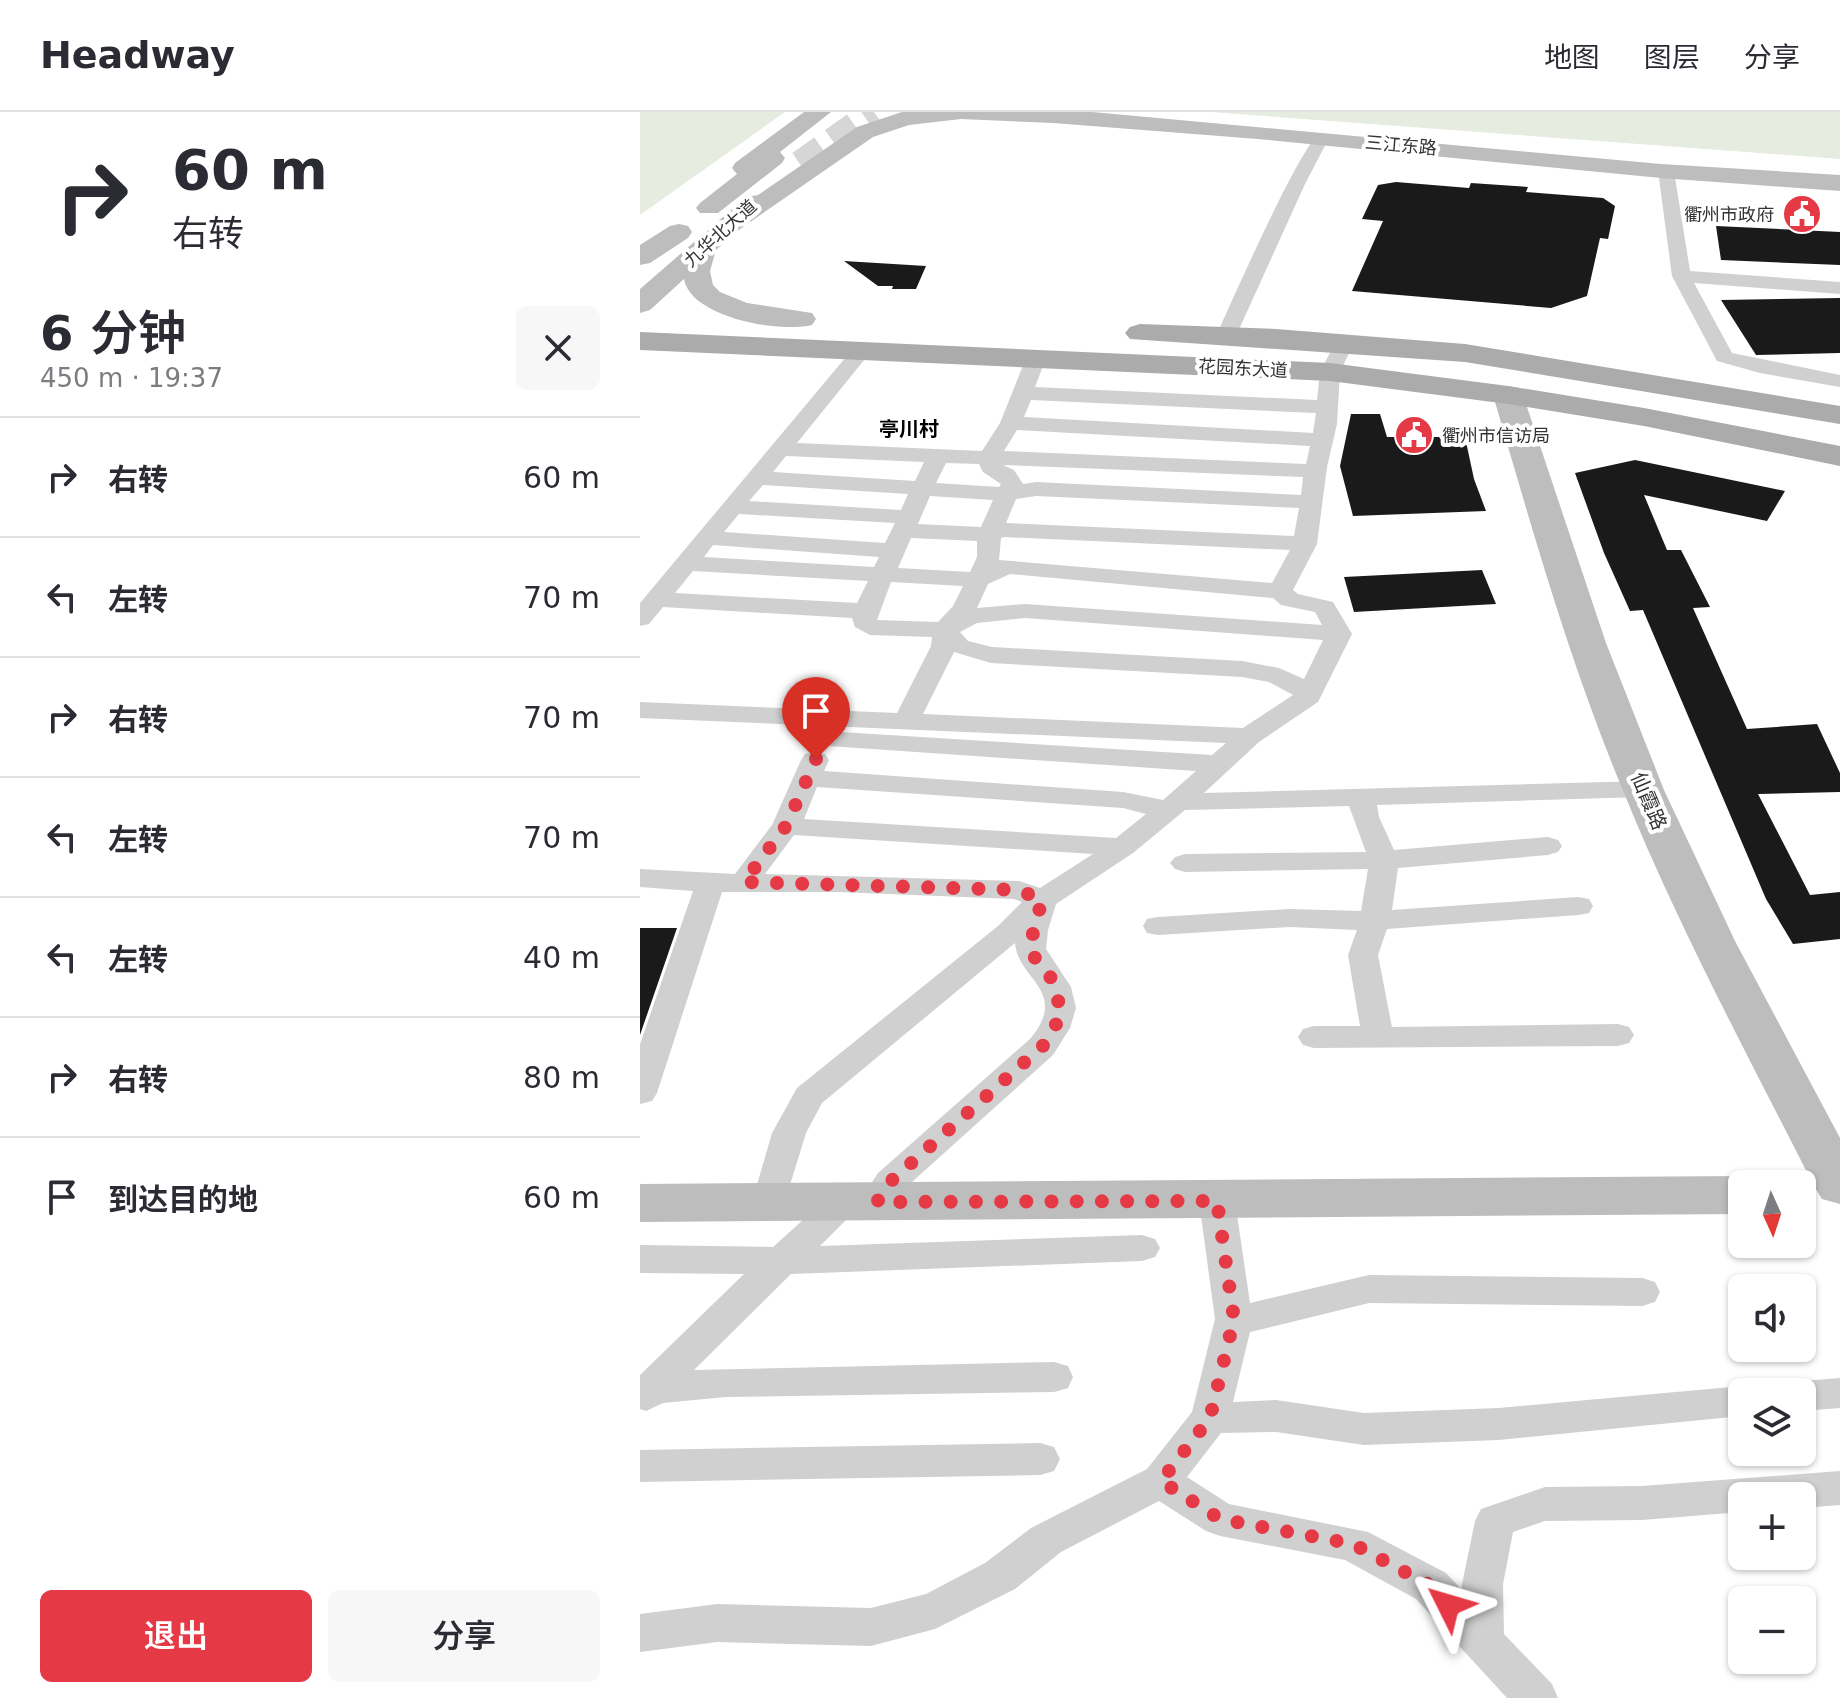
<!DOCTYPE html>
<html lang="zh">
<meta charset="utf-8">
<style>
:root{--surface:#fff;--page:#f7f7f7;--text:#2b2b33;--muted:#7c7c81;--line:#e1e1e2;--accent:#e63946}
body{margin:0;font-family:"DejaVu Sans","Noto Sans SC",sans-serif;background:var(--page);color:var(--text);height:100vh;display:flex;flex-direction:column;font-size:30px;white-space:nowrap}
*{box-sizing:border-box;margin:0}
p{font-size:26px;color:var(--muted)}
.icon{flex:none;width:44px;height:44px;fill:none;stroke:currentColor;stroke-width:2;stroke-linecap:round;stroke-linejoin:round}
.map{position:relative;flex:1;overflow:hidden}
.drawer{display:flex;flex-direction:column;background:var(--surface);width:640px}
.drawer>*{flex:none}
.hud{background:#fff;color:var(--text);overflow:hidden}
.needle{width:52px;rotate:177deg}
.controls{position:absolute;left:1088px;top:1058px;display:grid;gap:16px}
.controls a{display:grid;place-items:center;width:88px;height:88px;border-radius:12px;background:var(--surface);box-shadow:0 2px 6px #0004;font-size:40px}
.pin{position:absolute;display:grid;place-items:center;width:68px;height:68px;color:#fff;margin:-82px -34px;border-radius:50% 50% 50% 0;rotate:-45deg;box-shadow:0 0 8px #0007}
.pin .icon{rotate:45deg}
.me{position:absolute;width:88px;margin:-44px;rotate:310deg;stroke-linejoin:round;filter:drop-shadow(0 0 6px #0008)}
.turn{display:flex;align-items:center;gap:28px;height:168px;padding:0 40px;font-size:36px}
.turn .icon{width:104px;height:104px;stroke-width:2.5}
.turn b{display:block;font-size:56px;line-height:68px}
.round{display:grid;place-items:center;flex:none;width:84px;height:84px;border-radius:12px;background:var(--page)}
.overview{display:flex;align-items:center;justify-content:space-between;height:136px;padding:0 40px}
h1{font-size:48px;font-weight:600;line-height:60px}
.primary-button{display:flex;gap:16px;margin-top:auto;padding:16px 40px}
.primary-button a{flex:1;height:92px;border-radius:12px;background:var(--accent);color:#fff;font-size:32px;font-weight:600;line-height:92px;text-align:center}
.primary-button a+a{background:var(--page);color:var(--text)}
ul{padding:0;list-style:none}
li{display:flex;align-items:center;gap:24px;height:120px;padding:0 40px;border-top:2px solid var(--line)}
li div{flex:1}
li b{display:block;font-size:30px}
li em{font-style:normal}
header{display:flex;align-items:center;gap:48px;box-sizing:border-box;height:112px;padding:0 40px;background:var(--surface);border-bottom:2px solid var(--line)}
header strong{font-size:38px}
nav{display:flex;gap:44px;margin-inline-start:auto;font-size:28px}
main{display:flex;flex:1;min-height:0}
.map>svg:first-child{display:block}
</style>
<header>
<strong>Headway</strong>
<nav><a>地图</a><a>图层</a><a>分享</a></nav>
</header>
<main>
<section class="drawer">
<div class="hud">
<div class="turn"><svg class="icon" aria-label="right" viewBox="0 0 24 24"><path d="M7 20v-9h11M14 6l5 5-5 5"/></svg><div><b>60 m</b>右转</div></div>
</div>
<div class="overview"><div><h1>6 分钟</h1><p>450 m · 19:37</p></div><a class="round"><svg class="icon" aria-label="close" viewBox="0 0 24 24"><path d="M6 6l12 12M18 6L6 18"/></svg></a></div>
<ul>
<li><svg class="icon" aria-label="right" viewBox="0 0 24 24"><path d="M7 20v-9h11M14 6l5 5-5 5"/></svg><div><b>右转</b></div><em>60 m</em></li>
<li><svg class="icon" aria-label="left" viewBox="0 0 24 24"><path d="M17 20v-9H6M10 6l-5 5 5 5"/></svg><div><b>左转</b></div><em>70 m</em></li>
<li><svg class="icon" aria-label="right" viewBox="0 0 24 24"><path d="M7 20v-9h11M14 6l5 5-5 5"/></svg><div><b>右转</b></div><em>70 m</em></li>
<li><svg class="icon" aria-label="left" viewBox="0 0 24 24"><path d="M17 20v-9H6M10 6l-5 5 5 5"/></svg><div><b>左转</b></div><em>70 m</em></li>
<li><svg class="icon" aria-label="left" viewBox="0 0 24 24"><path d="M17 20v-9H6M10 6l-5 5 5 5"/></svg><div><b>左转</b></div><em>40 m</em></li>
<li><svg class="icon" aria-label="right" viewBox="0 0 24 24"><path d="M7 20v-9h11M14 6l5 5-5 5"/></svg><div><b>右转</b></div><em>80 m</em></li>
<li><svg class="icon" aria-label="arrive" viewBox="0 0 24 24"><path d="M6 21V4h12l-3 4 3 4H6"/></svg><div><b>到达目的地</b></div><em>60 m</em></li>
</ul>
<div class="primary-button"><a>退出</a><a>分享</a></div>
</section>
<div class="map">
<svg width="1200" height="1586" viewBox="0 0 1200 1586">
<rect width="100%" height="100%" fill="#fff"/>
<!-- green -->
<path fill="#e6ecdf" d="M 0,0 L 145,0 L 0,103 Z
M 571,0 L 1200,0 L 1200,47 Z"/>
<!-- building -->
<path fill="#1a1a1a" d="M 756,70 L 829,76 L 831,71 L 888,75 L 886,80 L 963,86 L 975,94 L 968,127 L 960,126 L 947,184 L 911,196 L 712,179 L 743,109 L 722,107 L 738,73 Z
M 1076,114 L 1200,120 L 1200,153 L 1081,148 Z
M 204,149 L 286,154 L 276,177 L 252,177 L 253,174 L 238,174 Z
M 1200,186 L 1200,241 L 1116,243 L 1081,188 Z
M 711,302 L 740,302 L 747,325 L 825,325 L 834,367 L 846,399 L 713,404 L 700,354 Z
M 995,348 L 1145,379 L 1127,409 L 1004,383 L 1027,438 L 1041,438 L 1070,495 L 1053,496 L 1107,617 L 1177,612 L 1200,661 L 1200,680 L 1118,682 L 1170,783 L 1200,780 L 1200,827 L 1153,832 L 1126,787 L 1003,498 L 990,499 L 964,441 L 935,361 Z
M 842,458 L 856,492 L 714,500 L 704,465 Z
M 0,816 L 37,816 L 0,923 Z"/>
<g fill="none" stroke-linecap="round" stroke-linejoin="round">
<!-- secondary-tunnel -->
<path stroke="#d6d6d6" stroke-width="27" stroke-dasharray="27 13" stroke-linecap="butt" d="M 160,52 L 234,0"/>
<!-- street -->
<path fill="#d0d0d0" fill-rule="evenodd" d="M 681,21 L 689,26 L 665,72 L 596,224 L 593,228 L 579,228 L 576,224 C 589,196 663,26 681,21 Z
M 1026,54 L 1034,59 L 1050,159 L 1200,170 L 1200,182 L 1054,171 L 1092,241 L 1200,263 L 1200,275 L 1120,261 L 1077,249 L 1032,164 L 1018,59 Z
M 704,225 L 714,231 L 700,260 L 697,312 L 687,355 L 677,432 L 653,478 L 658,482 L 693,490 L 712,522 L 678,590 L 619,630 L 564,681 L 1003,669 L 1013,671 L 1017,677 L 1013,683 L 1003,685 L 737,693 L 739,705 L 754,738 L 908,725 L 918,728 L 922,734 L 918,740 L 908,743 L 758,756 L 752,798 L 938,785 L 949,787 L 953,794 L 949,801 L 938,803 L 747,817 L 738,843 L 752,915 L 978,912 L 989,915 L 994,923 L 989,931 L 978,934 L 674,936 L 663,933 L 658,925 L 663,917 L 674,914 L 720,914 L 708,843 L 717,818 L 650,815 L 518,823 L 507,821 L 503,814 L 507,807 L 518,805 L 650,797 L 721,799 L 728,757 L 545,760 L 535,757 L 530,751 L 535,745 L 545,742 L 726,740 L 709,694 L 545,698 L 493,741 L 416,792 L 408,818 L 406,837 L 431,875 L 436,896 L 430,916 L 413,943 L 262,1079 L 249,1099 L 237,1103 L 225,1099 L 221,1093 L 180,1134 L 502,1123 L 515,1127 L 520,1136 L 515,1145 L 502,1149 L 151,1162 L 54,1258 L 414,1250 L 428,1254 L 433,1265 L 428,1276 L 414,1280 L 86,1285 L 23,1291 L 6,1299 L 0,1297 L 0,1263 L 104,1162 L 0,1161 L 0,1133 L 133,1135 L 193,1081 L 205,1077 L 217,1081 L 221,1087 L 238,1061 L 390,927 C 430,879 378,868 375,831 L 182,991 L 166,1021 L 142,1099 L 130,1103 L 118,1099 L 112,1090 L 132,1021 L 157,976 L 358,814 L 382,790 L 374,787 L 198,780 L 82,780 L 17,981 L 12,989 L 0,992 L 0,932 L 53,779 L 0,775 L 0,757 L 95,762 L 132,713 L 161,648 L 165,642 L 175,640 L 185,642 L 189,648 L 184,659 L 483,680 L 523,688 L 556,659 L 174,633 L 170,627 L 174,621 L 184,619 L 572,643 L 586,631 L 0,606 L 0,590 L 257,601 L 291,534 L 292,525 L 230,523 L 215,515 L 212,506 L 23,495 L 9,512 L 0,514 L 0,491 L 216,233 L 223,231 L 233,237 L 157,331 L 342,339 L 360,311 L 386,246 L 396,240 L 406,246 L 395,275 L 677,288 L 680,260 L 697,227 ZM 391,288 L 676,301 L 673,321 L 384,305 ZM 377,318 L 670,334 L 666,352 L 364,339 ZM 146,344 L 284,350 L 275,369 L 133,360 ZM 306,351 L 339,352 L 343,360 L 361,372 L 359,375 L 296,371 ZM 363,353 L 663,365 L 661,383 L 396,370 L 383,372 L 374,358 ZM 123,373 L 268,382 L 261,398 L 109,389 ZM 290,384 L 353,388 L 341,415 L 278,412 ZM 396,384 L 659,396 L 654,424 L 366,411 L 376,387 ZM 99,402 L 255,411 L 245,431 L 84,420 ZM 364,425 L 650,438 L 632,471 L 359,448 L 361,426 ZM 271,426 L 337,429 L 337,445 L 330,460 L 258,456 ZM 73,433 L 239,445 L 234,455 L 64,445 ZM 53,459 L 228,469 L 217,491 L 35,481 ZM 370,462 L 633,486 L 641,493 L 675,500 L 682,513 L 385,492 L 337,496 L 348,472 ZM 251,470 L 323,474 L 313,494 L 298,510 L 237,508 ZM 385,506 L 683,528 L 664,567 L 639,556 L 602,549 L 352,535 L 328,529 L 320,520 L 337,511 ZM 314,540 L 351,551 L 602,565 L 629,570 L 653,583 L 603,616 L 283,602 ZM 177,675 L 483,696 L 506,702 L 476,726 L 164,707 ZM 154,723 L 453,742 L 400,776 L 379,769 L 125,762 Z
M 577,1076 L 589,1080 L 595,1089 L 610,1191 L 729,1163 L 1002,1166 L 1015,1170 L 1020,1180 L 1015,1190 L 1002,1194 L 729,1191 L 610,1220 L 593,1290 L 636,1288 L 724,1301 L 859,1296 L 1102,1274 L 1117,1280 L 1102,1280 L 1102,1304 L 859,1328 L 724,1333 L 636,1320 L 581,1321 L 547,1365 L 589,1392 L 728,1420 L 806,1461 L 821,1477 L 835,1409 L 841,1397 L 905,1375 L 1002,1374 L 1200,1359 L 1200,1393 L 1162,1396 L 1162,1384 L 1102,1384 L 1102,1400 L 1002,1408 L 905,1409 L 873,1420 L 863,1472 L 864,1522 L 912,1572 L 918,1586 L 867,1586 L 776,1487 L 705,1448 L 580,1424 L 566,1419 L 519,1389 L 421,1440 L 375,1477 L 295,1517 L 231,1534 L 77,1530 L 0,1540 L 0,1502 L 77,1492 L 231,1496 L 286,1482 L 345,1451 L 391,1416 L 507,1357 L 552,1300 L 575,1207 L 559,1089 L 565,1080 Z
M 1200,1266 L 1200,1296 L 1162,1299 L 1162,1280 L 1145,1280 L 1148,1273 L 1162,1269 Z
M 400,1331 L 414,1335 L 420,1347 L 414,1359 L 400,1363 L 0,1370 L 0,1338 Z"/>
<!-- secondary -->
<path fill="#bdbdbd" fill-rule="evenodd" d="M 164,0 L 191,0 L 140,40 L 145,46 L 142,51 L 78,101 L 60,101 L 56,96 L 60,91 L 97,62 L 92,56 L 95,51 Z
M 262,0 L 452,0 L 1021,52 L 1200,63 L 1200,79 L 1021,66 L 618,27 L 413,11 L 321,7 L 269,13 L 233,25 L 100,117 L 76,138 L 70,159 L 73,173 L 80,180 L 107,191 L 172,201 L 176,207 L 172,213 C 140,221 51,206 44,167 L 10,198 L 0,201 L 0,177 L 106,85 L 118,83 L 217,15 Z
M 39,112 L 48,114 L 52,120 L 48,126 L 10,151 L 0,153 L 0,133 L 30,114 Z
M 868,274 L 879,276 L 883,283 L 966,531 L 1024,678 L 1095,829 L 1200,1026 L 1200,1092 L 1182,1087 L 1174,1074 C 1108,944 1039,816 984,681 C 930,552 892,417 853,283 L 857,276 Z
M 1102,1064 L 1121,1072 L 1102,1072 L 1102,1102 L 0,1110 L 0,1072 Z"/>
<!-- primary -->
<path fill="#ababab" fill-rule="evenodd" d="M 500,212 L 636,217 L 825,232 L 1200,294 L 1200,312 L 825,250 L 490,227 L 485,221 L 490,215 Z
M 0,220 L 690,251 L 868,274 L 1004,296 L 1200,334 L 1200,354 L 1004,314 L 868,292 L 690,269 L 0,238 Z"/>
</g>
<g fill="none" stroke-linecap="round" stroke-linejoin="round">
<!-- route -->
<path stroke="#e63946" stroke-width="14" stroke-dasharray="0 25.2" d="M 176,647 L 146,714 L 104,770 L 379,778 L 402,788 L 392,825 L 391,841 L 410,864 L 422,901 L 406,931 L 250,1070 L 237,1090 L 577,1089 L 594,1207 L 570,1306 L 521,1369 L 580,1407 L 713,1432 L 791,1474 L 808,1493"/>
</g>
<!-- icons -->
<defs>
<g id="civic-disc" transform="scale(2)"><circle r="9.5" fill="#e63946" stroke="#fff"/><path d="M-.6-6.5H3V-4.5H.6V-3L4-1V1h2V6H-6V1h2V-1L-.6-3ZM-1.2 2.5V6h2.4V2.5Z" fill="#fff"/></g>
</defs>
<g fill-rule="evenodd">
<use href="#civic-disc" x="1162" y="102"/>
<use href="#civic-disc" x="774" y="323"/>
</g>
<g text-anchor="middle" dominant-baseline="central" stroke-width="8" stroke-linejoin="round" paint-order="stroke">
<!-- far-street labels -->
<g font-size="18" fill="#333" stroke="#fff">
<text transform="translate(761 33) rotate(5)">三江东路</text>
<text transform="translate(80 121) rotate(-42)">九华北大道</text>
<text transform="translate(603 256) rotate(3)">花园东大道</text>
</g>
<!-- far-poi labels -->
<g font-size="18" fill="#333" stroke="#fff" text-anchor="end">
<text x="1134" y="102">衢州市政府</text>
<text x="802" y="323" text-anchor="start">衢州市信访局</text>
</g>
<!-- far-quarter labels -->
<g font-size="20" font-weight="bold" fill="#000" stroke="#fff">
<text x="269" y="317">亭川村</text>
</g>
<!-- street labels -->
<g font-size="20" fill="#333" stroke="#fff">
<text transform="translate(1009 689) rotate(67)">仙霞路</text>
</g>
</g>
</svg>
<div class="controls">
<a><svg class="needle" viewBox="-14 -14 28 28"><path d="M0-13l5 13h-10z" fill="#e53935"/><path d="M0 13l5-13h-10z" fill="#7c7c81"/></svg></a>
<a><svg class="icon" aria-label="sound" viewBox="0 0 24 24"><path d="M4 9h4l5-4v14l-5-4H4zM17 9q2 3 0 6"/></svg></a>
<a><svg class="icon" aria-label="layers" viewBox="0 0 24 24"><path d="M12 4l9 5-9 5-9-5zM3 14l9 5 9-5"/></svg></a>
<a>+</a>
<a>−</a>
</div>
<div class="pin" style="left:176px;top:647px;background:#d93025"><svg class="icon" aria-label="arrive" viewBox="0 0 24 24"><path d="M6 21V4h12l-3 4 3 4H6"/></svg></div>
<svg class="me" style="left:808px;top:1493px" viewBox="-20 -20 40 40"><path d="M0-17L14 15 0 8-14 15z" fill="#e63946" stroke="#fff" stroke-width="4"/></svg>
</div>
</main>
